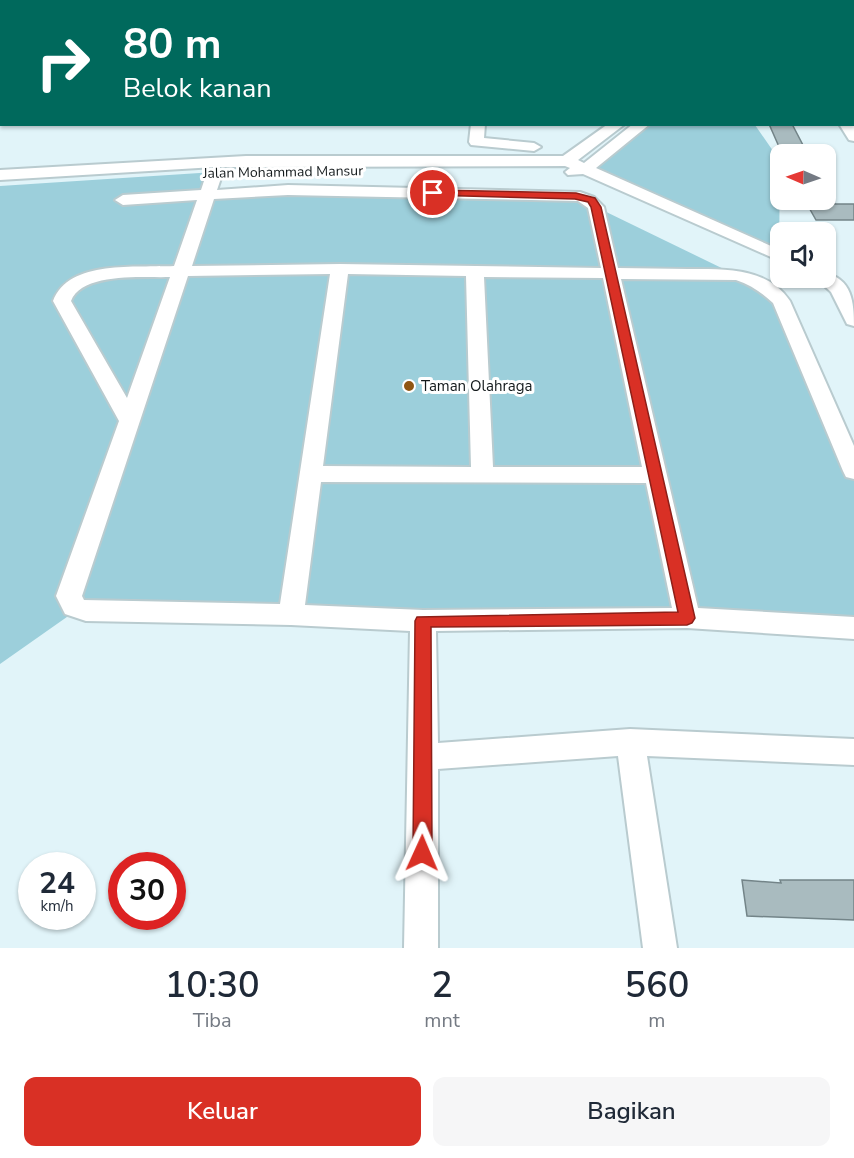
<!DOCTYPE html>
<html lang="id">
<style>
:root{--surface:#fff;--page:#f6f6f7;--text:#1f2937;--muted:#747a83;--accent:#d93025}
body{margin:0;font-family:"Nunito Sans",sans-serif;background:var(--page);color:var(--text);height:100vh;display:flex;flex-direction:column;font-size:22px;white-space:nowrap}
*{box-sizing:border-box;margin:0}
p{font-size:20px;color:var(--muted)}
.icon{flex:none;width:33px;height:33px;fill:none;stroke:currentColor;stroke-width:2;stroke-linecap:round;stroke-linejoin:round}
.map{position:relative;height:948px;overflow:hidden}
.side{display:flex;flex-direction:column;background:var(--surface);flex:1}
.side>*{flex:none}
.hud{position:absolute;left:0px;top:0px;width:855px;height:126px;box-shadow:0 2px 4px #0004;background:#00695c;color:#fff;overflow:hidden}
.needle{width:39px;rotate:272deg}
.tools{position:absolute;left:770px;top:144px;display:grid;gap:12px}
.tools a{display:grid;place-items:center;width:66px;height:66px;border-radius:12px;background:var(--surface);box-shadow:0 2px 4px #0004;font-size:30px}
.speed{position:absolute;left:18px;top:852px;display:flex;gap:12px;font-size:30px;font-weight:700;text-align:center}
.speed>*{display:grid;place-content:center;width:78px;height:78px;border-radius:50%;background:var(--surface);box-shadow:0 2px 4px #0004;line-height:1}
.speed small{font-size:15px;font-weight:400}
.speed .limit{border:9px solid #d22;background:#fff;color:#111}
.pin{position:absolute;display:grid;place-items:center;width:51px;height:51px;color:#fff;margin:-26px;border:3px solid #fff;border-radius:50%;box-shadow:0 2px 6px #0007}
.me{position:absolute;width:66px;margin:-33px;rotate:1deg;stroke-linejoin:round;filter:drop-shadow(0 0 4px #0008)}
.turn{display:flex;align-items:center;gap:21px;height:126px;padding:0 24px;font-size:27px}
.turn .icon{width:78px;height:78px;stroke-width:2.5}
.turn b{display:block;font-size:42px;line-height:51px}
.eta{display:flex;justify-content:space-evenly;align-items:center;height:102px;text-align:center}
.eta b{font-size:36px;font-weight:600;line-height:42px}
.action{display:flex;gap:12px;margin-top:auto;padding:12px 24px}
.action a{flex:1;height:69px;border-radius:12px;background:var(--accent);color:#fff;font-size:24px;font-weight:600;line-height:69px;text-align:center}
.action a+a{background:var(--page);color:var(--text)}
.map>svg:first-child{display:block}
</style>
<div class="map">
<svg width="854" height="948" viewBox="0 0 854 948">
<rect width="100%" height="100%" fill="#e1f4f9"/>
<!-- green -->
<path fill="#9ccfdb" d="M 643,125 L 755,125 L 780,161 L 779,255 L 585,169 Z
M 215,172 L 207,193 L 565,195 L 596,207 L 736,275 L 781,301 L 854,471 L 854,629 L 74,612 L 0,664 L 0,186 Z"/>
<!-- building -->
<path fill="#a9bbbf" stroke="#738488" stroke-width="1.5" d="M 769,124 L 792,124 L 805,149 L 780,149 Z
M 811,200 L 832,200 L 835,204 L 854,204 L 854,220 L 816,220 L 807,204 L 814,204 Z
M 742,880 L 781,883 L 780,880 L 854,880 L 854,920 L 747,916 Z"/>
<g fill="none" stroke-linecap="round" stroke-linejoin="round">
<!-- minor casing -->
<g stroke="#b9cbcf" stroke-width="4">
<path id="minor" d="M 137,0 L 149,0 L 149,2 L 137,2 Z
M 252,0 L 264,0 L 251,2 Z
M 539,0 L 551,0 L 551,2 L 539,2 Z
M 0,16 L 2,16 L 2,24 L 0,24 Z
M 471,124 L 485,124 L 484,138 L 534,143 L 541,147 L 534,151 L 471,145 L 469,142 Z
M 608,124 L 625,124 L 578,160 L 584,163 L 633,124 L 650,124 L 596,168 L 780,250 L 780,261 L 583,174 L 568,175 L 565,172 L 570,168 L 565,166 L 215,167 L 223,172 L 217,190 L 288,185 L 580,192 L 594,197 L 604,207 L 618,268 C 642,268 665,269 688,269 C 725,269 767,267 790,301 L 854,446 L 854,479 L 846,477 L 843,471 L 773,303 C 762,293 751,285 736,280 L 621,279 L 698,608 L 854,617 L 854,639 L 687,628 L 436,631 L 438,743 L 630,729 L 854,739 L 854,765 L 647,756 L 677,948 L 643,948 L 618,756 L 438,769 L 438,948 L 404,948 L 410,631 L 291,625 L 86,621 L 65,614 L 56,596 L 119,421 L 53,301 C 69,259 137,268 174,266 L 197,200 L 123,205 L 115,200 L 123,195 L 201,190 L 207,172 L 215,167 L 0,180 L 0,170 L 246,156 L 563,156 ZM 288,195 L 578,201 L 588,208 L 601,268 L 340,264 L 192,266 L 214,199 ZM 330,274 L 280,604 L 84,600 L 82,596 L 188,276 ZM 348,274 L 466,276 L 471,467 L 323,466 ZM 170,277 L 127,398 L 71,301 C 82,272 144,278 170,277 ZM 484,277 L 603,278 L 642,467 L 493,467 ZM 321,482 L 646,483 L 672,608 L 423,610 L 305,605 Z
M 839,124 L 854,124 L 854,141 L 849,140 Z
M 825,273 C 852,279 854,302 854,326 L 847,324 L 831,292 L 816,278 L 825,278 Z"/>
</g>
<!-- major casing -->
<g stroke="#b9cbcf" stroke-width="4">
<path id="major" d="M 171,0 L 204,0 L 170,2 Z
M 0,57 L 2,57 L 2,67 L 0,67 Z"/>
</g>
<!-- minor -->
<use href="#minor" fill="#fff" fill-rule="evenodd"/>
<!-- major -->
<use href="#major" fill="#fff" fill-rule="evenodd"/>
</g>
<!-- route -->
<path fill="#d93025" stroke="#8d1f18" stroke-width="1.5" d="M 433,190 L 576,193 L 595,198 L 601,207 L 695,618 L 692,623 L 687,625 L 431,627 L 432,853 L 429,859 L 422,862 L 416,859 L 413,853 L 415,621 L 417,617 L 678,612 L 591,207 L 588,202 L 575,199 L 429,195 L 428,193 Z"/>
<!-- markers -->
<circle fill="#905612" stroke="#fff" stroke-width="2" cx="409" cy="386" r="6"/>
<g text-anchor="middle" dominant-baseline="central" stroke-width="6" stroke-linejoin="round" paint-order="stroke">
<!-- far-street labels -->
<g font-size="14" fill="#141a1c" stroke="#fff">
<text transform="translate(283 172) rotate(-1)">Jalan Mohammad Mansur</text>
</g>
<!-- poi labels -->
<g font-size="15" fill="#141a1c" stroke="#fff" text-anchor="start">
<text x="421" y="386">Taman Olahraga</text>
</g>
</g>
</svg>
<div class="tools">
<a><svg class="needle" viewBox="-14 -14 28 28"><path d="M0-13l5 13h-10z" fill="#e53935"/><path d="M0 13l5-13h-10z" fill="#747a83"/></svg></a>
<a><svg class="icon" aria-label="sound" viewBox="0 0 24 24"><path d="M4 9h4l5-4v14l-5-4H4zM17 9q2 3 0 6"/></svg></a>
</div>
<div class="speed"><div>24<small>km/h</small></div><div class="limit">30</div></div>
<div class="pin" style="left:433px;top:193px;background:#d93025"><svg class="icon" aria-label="arrive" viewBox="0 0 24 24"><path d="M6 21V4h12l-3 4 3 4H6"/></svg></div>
<svg class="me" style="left:422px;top:853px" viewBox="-20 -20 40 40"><path d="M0-17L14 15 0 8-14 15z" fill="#d93025" stroke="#fff" stroke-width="4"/></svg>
<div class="hud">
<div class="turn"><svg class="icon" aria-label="right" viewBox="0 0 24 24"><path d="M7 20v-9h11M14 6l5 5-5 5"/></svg><div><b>80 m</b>Belok kanan</div></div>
</div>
</div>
<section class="side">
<div class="eta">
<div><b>10:30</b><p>Tiba</p></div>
<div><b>2</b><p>mnt</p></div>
<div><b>560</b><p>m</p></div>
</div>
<div class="action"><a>Keluar</a><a>Bagikan</a></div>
</section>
